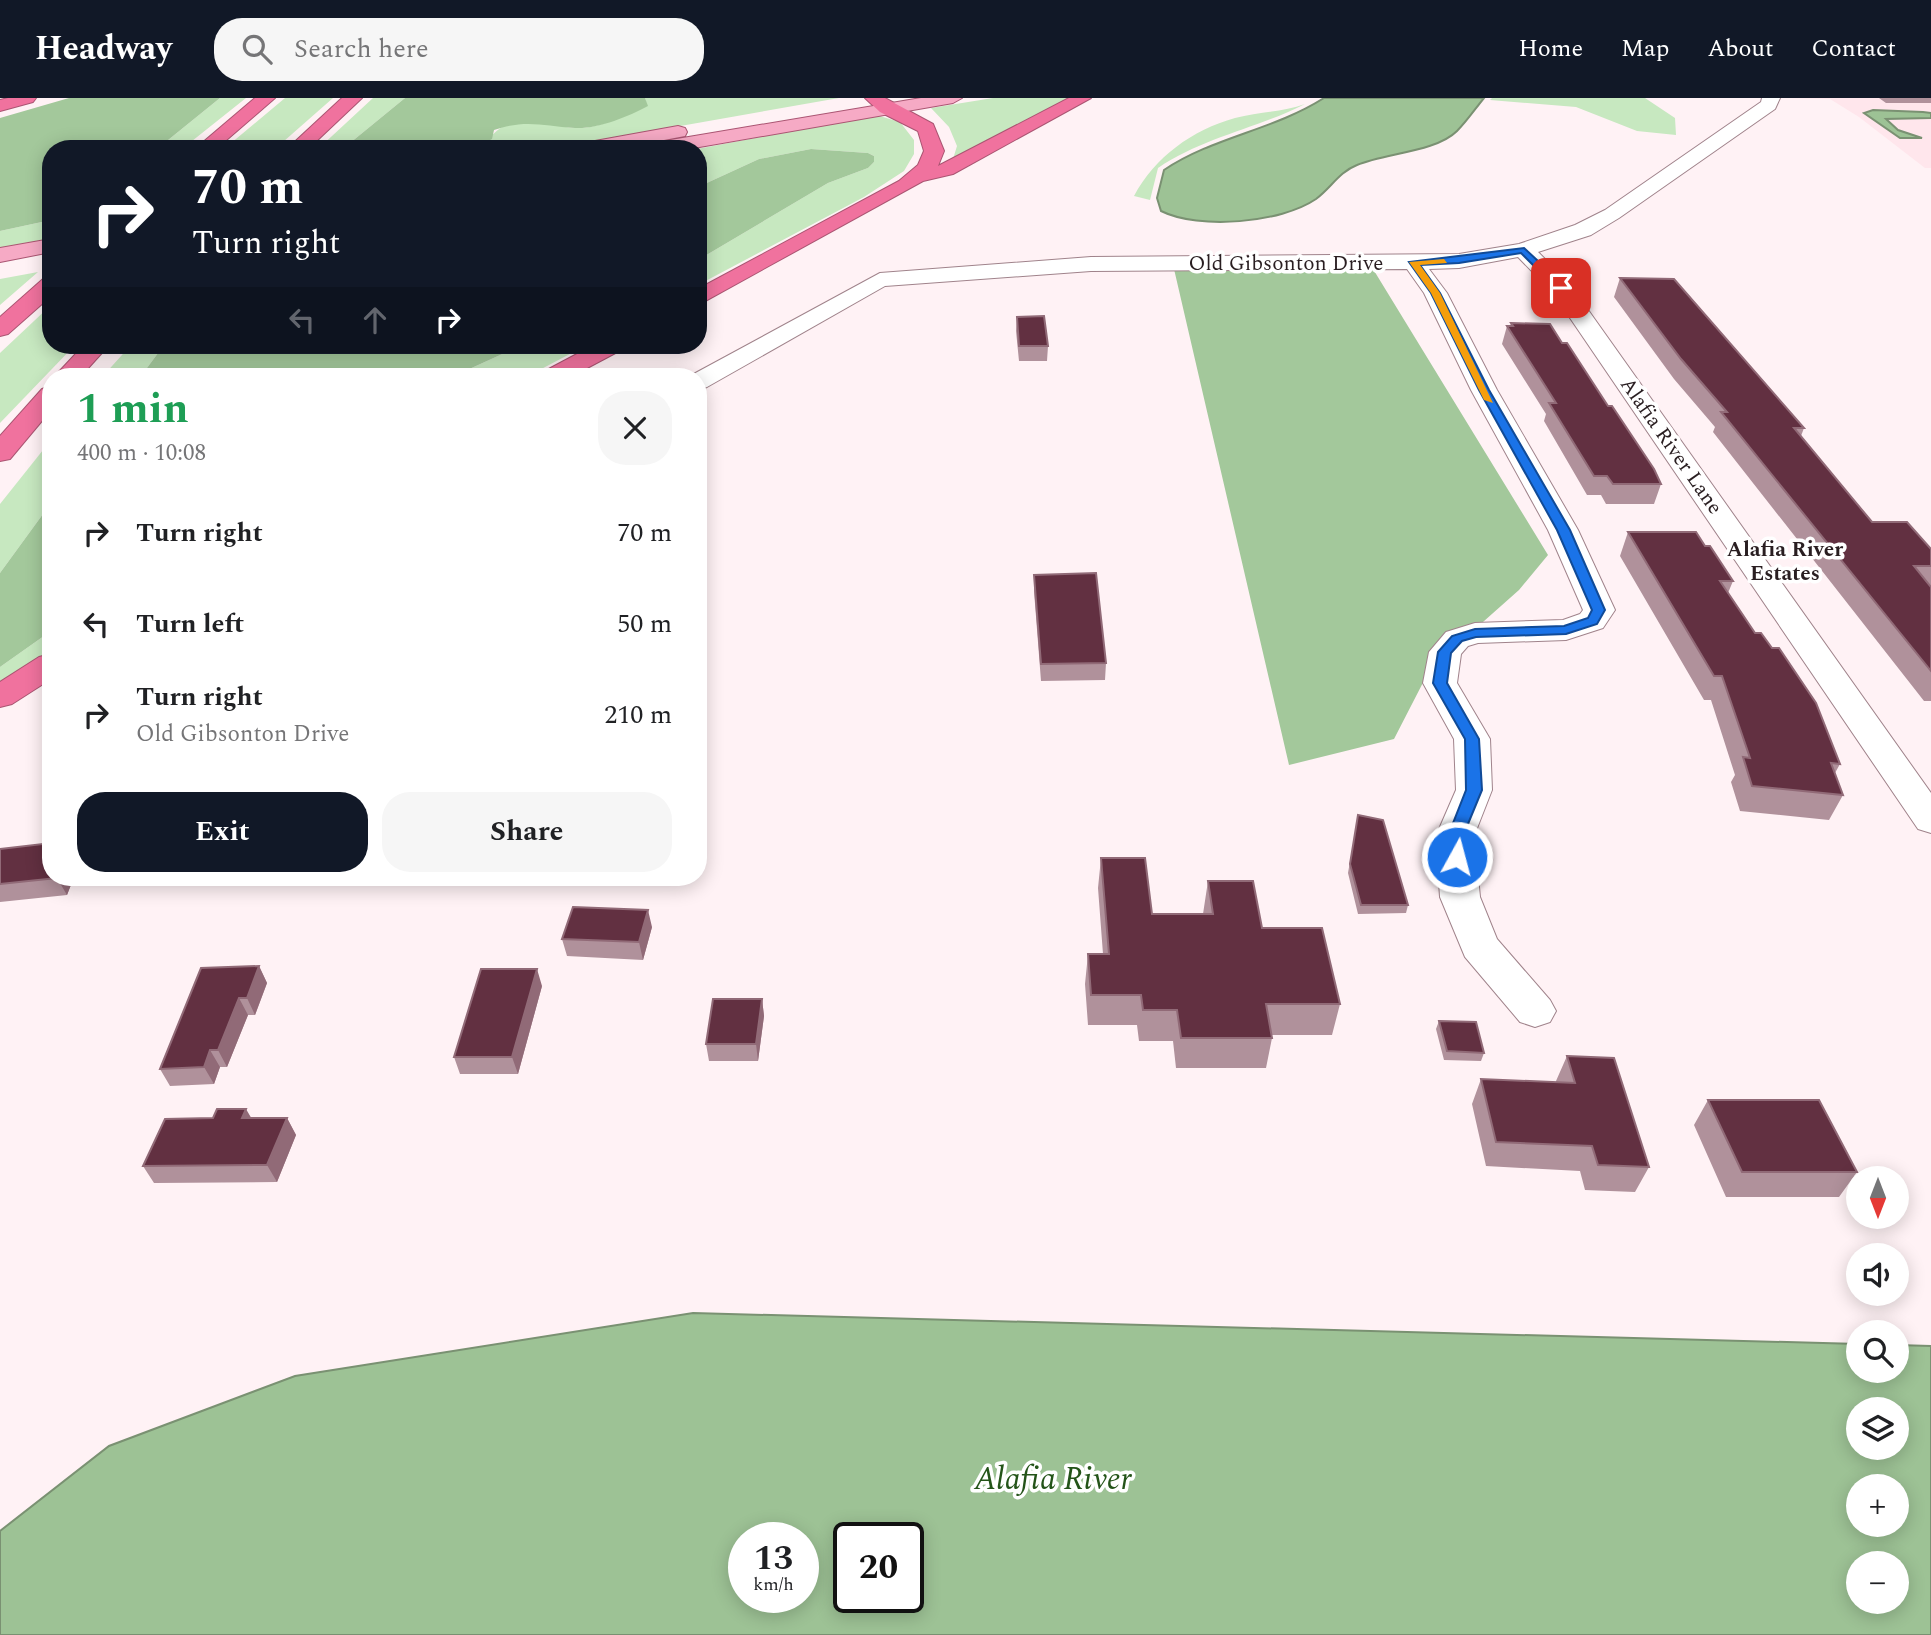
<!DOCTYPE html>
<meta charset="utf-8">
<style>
:root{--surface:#fff;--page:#f6f6f6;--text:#202124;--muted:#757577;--accent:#111827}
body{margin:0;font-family:Spectral,serif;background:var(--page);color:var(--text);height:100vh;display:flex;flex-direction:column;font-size:26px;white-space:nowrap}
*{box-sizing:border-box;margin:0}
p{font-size:23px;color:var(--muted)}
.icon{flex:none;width:38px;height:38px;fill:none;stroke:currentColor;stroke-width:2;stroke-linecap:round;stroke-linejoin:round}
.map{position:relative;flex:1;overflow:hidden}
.panel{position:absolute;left:42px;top:270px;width:665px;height:518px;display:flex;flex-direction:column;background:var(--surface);border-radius:28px;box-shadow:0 4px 18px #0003}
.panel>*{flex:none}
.hud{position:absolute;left:42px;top:42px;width:665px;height:214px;border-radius:28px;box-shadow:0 4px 18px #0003;background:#111827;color:#fff;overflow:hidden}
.needle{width:46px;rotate:180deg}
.controls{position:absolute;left:1846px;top:1068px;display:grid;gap:14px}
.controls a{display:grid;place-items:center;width:63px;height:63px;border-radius:50%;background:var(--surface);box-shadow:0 4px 18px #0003;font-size:35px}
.speed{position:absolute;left:728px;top:1424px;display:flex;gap:14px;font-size:35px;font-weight:700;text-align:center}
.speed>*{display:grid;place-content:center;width:91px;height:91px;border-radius:50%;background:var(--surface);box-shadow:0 4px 18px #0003;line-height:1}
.speed small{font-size:18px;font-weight:400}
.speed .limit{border:4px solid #111;border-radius:10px;background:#fff;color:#111}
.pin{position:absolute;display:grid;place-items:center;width:60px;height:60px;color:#fff;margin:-30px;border-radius:14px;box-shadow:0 4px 10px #0006}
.me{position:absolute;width:77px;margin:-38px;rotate:7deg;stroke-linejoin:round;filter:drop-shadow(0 0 5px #0008)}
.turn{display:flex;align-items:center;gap:24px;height:147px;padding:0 35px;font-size:32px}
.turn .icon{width:91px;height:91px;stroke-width:2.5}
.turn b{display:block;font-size:49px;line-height:60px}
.lanes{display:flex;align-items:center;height:66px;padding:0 35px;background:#0003;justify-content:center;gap:35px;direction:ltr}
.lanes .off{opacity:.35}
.round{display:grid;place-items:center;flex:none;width:74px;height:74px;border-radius:28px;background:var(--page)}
.headline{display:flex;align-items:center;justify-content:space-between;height:119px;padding:0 35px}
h1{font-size:42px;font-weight:700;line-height:52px;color:#1e9e55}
.action{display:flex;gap:14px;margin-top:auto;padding:14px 35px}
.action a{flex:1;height:80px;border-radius:28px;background:var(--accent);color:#fff;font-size:28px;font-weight:700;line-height:80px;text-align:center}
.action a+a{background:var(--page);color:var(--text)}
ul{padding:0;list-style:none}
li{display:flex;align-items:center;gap:21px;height:91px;padding:0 35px}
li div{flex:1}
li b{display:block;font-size:26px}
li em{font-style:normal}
header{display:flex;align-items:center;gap:42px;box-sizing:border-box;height:98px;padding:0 35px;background:var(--accent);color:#fff}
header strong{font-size:33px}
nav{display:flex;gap:38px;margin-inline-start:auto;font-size:24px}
.search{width:490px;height:63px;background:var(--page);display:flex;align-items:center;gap:18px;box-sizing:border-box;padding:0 24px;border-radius:28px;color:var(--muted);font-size:26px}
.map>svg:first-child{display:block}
</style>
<header>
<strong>Headway</strong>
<div class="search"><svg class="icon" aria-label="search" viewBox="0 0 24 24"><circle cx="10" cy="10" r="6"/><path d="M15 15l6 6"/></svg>Search here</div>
<nav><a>Home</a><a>Map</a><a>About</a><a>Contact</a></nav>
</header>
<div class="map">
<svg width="1931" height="1537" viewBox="0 0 1931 1537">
<rect width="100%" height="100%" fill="#fff2f5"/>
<!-- built -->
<path fill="#ffe6ec" d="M 1780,0 L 1931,0 L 1931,15 L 1865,13 L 1902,41 L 1921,40 L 1898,32 L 1886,21 L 1931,20 L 1931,70 L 1925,70 L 1859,19 L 1830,1 Z"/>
<!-- green -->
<path fill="#c7e8c0" d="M 220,0 L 246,0 L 182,51 L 157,51 Z
M 285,0 L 333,0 L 275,51 L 224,51 Z
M 373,0 L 405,0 L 350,45 L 349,51 L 318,51 Z
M 645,0 L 839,0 L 550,51 L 472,51 C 490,46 493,28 516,24 C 536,21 556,29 575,30 C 600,31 625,17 647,8 Z
M 993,0 L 1076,0 L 953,61 L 957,48 L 949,29 L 931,10 Z
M 1492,0 L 1645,0 L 1675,20 L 1676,37 L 1637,33 L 1576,9 L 1490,2 Z
M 1305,6 C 1256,31 1204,39 1158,70 L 1150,102 L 1134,98 C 1155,59 1192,32 1235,20 C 1258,14 1283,14 1305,6 Z
M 876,17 L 900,24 L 914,42 L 914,56 L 904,73 L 864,99 L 698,187 L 698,162 L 828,85 L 868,70 L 874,64 L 874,58 L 868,55 L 811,51 L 759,61 L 698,89 L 697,51 Z
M 51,122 L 51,141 L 0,150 L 0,133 Z
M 38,174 L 0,207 L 0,181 Z
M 51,207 L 51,247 L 75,247 L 0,325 L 0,255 Z
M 131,247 L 164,247 L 141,278 L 103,278 Z
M 522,247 L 587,247 L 528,278 L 454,278 Z
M 51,342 L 51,405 L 0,475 L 0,406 Z
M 51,533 L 51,559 L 0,591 L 0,569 Z"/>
<!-- forest -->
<path fill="#a3c89b" d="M 69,0 L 220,0 L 157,51 L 51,51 L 51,122 L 0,133 L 0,20 Z
M 405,0 L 645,0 L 648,8 C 627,19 599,31 575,30 C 543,28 526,21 494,32 L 492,41 L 472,51 L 349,51 L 350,45 Z
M 811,51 L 868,55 L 874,58 L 874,64 L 868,70 L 828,85 L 698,162 L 698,89 L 759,61 Z
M 1174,171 L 1373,171 L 1548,457 L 1519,492 L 1430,571 L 1394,641 L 1289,667 Z
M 164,247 L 522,247 L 454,278 L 141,278 Z
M 51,405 L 51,533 L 0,569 L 0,475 Z"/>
<!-- water -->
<path fill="#9dc295" stroke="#7a9172" stroke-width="2" fill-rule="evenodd" d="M 1324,0 L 1484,0 C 1475,11 1467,23 1457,33 C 1436,54 1385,55 1357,67 C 1339,74 1331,90 1316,101 C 1281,125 1199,132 1161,113 L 1157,100 L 1164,72 C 1213,39 1274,32 1324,0 Z
M 1873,12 L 1923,14 L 1931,15 L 1931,20 L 1886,21 L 1898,32 L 1922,40 L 1900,40 L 1864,15 Z
M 693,1215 L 1858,1246 L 1858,1272 L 1897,1272 L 1897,1247 L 1931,1248 L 1931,1537 L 0,1537 L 0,1433 L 109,1348 L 295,1278 ZM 1858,1311 L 1897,1311 L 1897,1349 L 1858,1349 ZM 1858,1388 L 1897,1388 L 1897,1426 L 1858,1426 ZM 744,1440 L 803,1440 L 803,1500 L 744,1500 ZM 849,1440 L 908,1440 L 908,1500 L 849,1500 ZM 1858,1465 L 1897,1465 L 1897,1503 L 1858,1503 Z"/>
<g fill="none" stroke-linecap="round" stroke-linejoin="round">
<!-- minor casing -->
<g stroke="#a0838b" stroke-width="2">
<path id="minor" d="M 1762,0 L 1780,0 L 1775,11 L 1619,120 L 1591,137 L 1538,154 L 1569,185 L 1931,695 L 1931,735 L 1918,731 L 1553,195 L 1518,159 L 1459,170 L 1429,171 L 1447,195 L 1497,292 L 1578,432 L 1615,512 L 1603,530 L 1566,542 L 1478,545 L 1468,548 L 1461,556 L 1457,585 L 1490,641 L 1492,692 L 1474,738 L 1480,799 L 1497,841 L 1550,902 L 1556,913 L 1550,924 L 1535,929 L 1520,924 L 1465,859 L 1440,799 L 1436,738 L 1456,692 L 1454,641 L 1423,585 L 1429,554 L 1446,534 L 1475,525 L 1563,522 L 1580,516 L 1583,512 L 1548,432 L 1471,292 L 1424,195 L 1407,171 L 1091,173 L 885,188 L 707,289 L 698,292 L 698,278 L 690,278 L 880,175 L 1091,159 L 1459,156 L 1519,146 L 1575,127 L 1605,112 L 1761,4 Z"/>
</g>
<!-- major casing -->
<g stroke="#aa5572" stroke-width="2">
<path id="major" d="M 921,0 L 962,0 L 953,5 L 688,51 L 644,51 L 653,45 Z
M 678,28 L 685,30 L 687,34 L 685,38 L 617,51 L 575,51 L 584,45 Z
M 51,141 L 51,154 L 0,164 L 0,150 Z"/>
</g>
<!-- highway casing -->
<g stroke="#aa5572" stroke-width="2">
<path id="highway" d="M 8,0 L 36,0 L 33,4 L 0,13 L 0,2 Z
M 255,0 L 275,0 L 216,51 L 195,51 Z
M 342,0 L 362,0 L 308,51 L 287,51 Z
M 865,0 L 885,0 L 933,26 L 944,53 L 938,68 L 1069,0 L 1091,0 L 953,76 L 923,83 L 698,207 L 698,191 L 899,83 L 918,67 L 924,53 L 918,33 L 880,14 Z
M 51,179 L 51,198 L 8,236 L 0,238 L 0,219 L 43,181 Z
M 84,247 L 109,247 L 81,278 L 55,278 Z
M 594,247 L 624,247 L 621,252 L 572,278 L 541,278 L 545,273 Z
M 51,288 L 51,312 L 10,361 L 0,363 L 0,338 L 42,291 Z
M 51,556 L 51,581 L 12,606 L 0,609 L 0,584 L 39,559 Z"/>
</g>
<!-- minor -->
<use href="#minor" fill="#fff" fill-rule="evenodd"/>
<!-- major -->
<use href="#major" fill="#f6aac5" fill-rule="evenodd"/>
<!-- highway -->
<use href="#highway" fill="#f0729e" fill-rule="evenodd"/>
</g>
<!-- wall -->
<path fill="#b0919b" d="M 1879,0 L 1931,0 L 1931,5 L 1886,5 Z
M 1620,180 L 1804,330 L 1801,338 L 1872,424 L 1931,451 L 1931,603 L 1924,603 L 1713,334 L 1715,329 L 1674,281 L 1614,199 Z
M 1017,219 L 1048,248 L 1047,263 L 1019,263 L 1016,233 Z
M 1511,225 L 1661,386 L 1654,406 L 1606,406 L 1601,397 L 1587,397 L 1544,323 L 1546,316 L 1502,246 L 1507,228 L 1510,228 Z
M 1628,434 L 1705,448 L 1733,483 L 1728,495 L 1840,666 L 1835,675 L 1843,697 L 1829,722 L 1740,713 L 1731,684 L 1735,677 L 1711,602 L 1704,602 L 1620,458 Z
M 1034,477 L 1106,565 L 1105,582 L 1041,583 L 1034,493 Z
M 1358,717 L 1408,807 L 1406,815 L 1358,816 L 1348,775 Z
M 0,751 L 51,779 L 74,779 L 67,797 L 0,804 Z
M 1101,760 L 1152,816 L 1203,816 L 1208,783 L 1262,830 L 1340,906 L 1332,937 L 1272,937 L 1272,940 L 1266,970 L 1176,970 L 1173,943 L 1139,943 L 1137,927 L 1088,927 L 1085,886 L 1088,856 L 1103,856 L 1098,790 Z
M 652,829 L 643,862 L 567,858 L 562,841 Z
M 259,868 L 267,885 L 255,917 L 248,917 L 227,969 L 220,969 L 214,986 L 170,988 L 160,971 Z
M 542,888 L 518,976 L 460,976 L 454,959 Z
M 762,901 L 764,918 L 758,963 L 709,963 L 706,946 Z
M 1439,923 L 1484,955 L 1481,963 L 1444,962 L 1436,931 Z
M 1567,958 L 1649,1069 L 1635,1094 L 1585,1092 L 1580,1073 L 1486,1068 L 1472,1006 L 1481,981 L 1556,984 L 1556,983 Z
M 1708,1002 L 1857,1074 L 1839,1099 L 1726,1099 L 1694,1027 Z
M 251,1020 L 287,1020 L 296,1037 L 277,1084 L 154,1085 L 143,1068 Z"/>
<!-- shaded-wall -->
<path fill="#916a77" d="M 57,779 L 74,779 L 67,797 L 57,780 Z
M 648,812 L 652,829 L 643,862 L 639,844 Z
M 259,868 L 267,885 L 255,917 L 247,900 Z
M 537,871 L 542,888 L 518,976 L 512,959 Z
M 239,900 L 248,917 L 227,969 L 218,952 Z
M 762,901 L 764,918 L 758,963 L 756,946 Z
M 210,952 L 220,969 L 214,986 L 204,969 Z
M 246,1011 L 256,1028 L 242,1020 Z
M 287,1020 L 296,1037 L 277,1084 L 267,1067 Z"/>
<!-- building -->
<path fill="#623041" stroke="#916a77" stroke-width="2" d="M 1620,180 L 1674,181 L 1804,330 L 1794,330 L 1872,424 L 1907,424 L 1931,451 L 1931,468 L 1914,468 L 1931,489 L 1931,573 L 1721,314 L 1727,314 L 1681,261 Z
M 1044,218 L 1048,248 L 1019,248 L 1017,219 Z
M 1511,225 L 1550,226 L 1562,245 L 1567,245 L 1608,308 L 1612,308 L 1654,371 L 1661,386 L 1613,386 L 1607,378 L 1594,378 L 1549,305 L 1556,305 L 1507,228 L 1513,228 Z
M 1628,434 L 1696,434 L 1705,448 L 1710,448 L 1733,483 L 1720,483 L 1755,535 L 1761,535 L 1772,550 L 1779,550 L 1816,605 L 1840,666 L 1831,665 L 1843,697 L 1752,688 L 1743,659 L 1750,660 L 1722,578 L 1714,578 Z
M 1096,475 L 1106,565 L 1041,566 L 1034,477 Z
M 1358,717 L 1383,722 L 1408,807 L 1361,807 L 1350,766 Z
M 51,745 L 51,779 L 57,780 L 0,786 L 0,751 Z
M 1101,760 L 1145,760 L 1152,816 L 1213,816 L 1208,783 L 1253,783 L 1262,830 L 1322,830 L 1340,906 L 1266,906 L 1272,940 L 1181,940 L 1177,912 L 1143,912 L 1141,897 L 1091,897 L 1088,856 L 1109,856 Z
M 573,809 L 648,812 L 639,844 L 562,841 Z
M 259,868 L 247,900 L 239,900 L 218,952 L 210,952 L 204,969 L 160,971 L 201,870 Z
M 481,871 L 537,871 L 512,959 L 454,959 Z
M 713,901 L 762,901 L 756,946 L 706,946 Z
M 1439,923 L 1476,924 L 1484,955 L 1447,953 Z
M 1567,958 L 1614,960 L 1649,1069 L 1598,1067 L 1592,1048 L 1496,1044 L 1481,981 L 1575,985 Z
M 1708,1002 L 1819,1002 L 1857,1074 L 1742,1074 Z
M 217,1011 L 246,1011 L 242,1020 L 287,1020 L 267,1067 L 143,1068 L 165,1021 L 213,1020 Z"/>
<!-- route -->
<path fill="#1a73e8" stroke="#114b97" stroke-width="2" d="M 1524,150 L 1565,188 L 1565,192 L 1558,192 L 1521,155 L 1459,165 L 1420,167 L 1440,195 L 1489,292 L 1570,432 L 1605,512 L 1597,526 L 1566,536 L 1476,539 L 1462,543 L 1451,555 L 1447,585 L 1479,641 L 1482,692 L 1463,738 L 1465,759 L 1457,764 L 1449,759 L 1448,738 L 1466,692 L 1465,641 L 1433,585 L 1438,554 L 1452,538 L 1475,531 L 1564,528 L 1588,520 L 1592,512 L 1557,432 L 1479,292 L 1431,195 L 1409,164 Z"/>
<!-- slow -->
<path fill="#f59e0b" d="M 1444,161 L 1447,165 L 1420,167 L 1440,195 L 1493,305 L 1484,302 L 1431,195 L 1409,164 Z"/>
<g text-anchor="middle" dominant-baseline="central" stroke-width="7" stroke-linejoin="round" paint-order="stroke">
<!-- far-street labels -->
<g font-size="21" fill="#291e21" stroke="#fff">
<text x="1286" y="166">Old Gibsonton Drive</text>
<text transform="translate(1671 348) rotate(55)">Alafia River Lane</text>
</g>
<!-- far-neighbourhood labels -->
<g font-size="21" font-weight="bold" fill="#291e21" stroke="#fff">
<text x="1785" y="452">Alafia River<tspan x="1785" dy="24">Estates</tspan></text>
</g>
<!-- near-water labels -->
<g font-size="32" font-style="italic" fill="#245419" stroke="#fff">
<text x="1053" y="1381">Alafia River</text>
</g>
</g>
</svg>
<div class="controls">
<a><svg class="needle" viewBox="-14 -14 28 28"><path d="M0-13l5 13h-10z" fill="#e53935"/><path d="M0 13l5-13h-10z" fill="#757577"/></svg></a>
<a><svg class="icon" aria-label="sound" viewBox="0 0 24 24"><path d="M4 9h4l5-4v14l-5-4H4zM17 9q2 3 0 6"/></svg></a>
<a><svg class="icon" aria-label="search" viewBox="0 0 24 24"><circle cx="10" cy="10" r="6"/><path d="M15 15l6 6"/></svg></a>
<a><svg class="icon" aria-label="layers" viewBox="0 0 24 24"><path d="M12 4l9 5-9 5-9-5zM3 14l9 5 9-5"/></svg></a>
<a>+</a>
<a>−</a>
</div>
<div class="speed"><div>13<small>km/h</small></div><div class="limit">20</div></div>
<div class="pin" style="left:1561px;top:190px;background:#d93025"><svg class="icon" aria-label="arrive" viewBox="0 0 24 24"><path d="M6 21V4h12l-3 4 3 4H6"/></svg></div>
<svg class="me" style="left:1457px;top:759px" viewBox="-20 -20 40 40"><circle r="17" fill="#1a73e8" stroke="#fff" stroke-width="3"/><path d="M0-11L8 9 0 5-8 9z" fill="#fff"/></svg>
<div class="hud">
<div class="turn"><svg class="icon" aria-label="right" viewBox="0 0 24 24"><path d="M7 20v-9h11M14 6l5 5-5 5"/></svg><div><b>70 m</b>Turn right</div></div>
<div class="lanes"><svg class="icon off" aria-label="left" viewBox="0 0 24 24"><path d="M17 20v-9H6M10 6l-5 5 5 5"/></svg><svg class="icon off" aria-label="ahead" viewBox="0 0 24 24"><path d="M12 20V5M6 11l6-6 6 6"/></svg><svg class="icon" aria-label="right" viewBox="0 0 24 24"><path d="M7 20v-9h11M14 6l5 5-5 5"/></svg></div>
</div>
<section class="panel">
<div class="headline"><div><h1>1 min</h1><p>400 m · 10:08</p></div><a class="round"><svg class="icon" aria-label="close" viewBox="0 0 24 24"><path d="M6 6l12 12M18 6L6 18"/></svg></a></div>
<ul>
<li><svg class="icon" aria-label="right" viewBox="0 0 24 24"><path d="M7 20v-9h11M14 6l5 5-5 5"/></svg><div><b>Turn right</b></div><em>70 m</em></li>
<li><svg class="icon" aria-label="left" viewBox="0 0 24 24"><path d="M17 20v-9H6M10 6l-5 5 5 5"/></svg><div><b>Turn left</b></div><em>50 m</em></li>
<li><svg class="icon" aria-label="right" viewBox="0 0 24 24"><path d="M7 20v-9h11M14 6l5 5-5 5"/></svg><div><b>Turn right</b><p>Old Gibsonton Drive</p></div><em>210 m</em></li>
</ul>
<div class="action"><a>Exit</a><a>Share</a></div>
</section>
</div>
